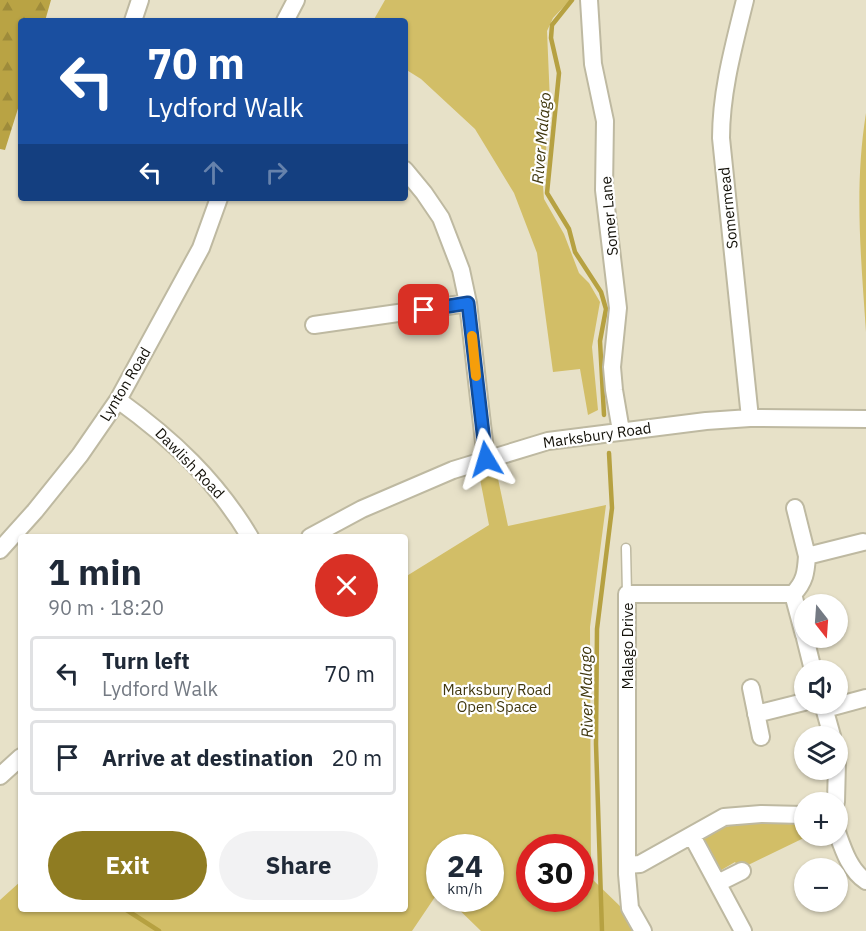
<!DOCTYPE html>
<meta charset="utf-8">
<style>
:root{--surface:#fff;--page:#f2f2f3;--text:#1f2937;--muted:#747a83;--line:#e0e1e3;--accent:#8f7c22}
body{margin:0;font-family:"IBM Plex Sans",sans-serif;background:var(--page);color:var(--text);height:100vh;display:flex;flex-direction:column;font-size:22px;white-space:nowrap}
*{box-sizing:border-box;margin:0}
p{font-size:20px;color:var(--muted)}
.icon{flex:none;width:33px;height:33px;fill:none;stroke:currentColor;stroke-width:2;stroke-linecap:round;stroke-linejoin:round}
.map{position:relative;flex:1;overflow:hidden}
.drawer{position:absolute;left:18px;top:534px;width:390px;height:378px;display:flex;flex-direction:column;background:var(--surface);border-radius:6px;box-shadow:0 2px 4px #0004}
.drawer>*{flex:none}
.guide{position:absolute;left:18px;top:18px;width:390px;height:183px;border-radius:6px;box-shadow:0 2px 4px #0004;background:#1a4fa0;color:#fff;overflow:hidden}
.needle{width:39px;rotate:163deg}
.buttons{position:absolute;left:794px;top:594px;display:grid;gap:12px}
.buttons a{display:grid;place-items:center;width:54px;height:54px;border-radius:50%;background:var(--surface);box-shadow:0 2px 4px #0004;font-size:30px}
.speed{position:absolute;left:426px;top:834px;display:flex;gap:12px;font-size:30px;font-weight:700;text-align:center}
.speed>*{display:grid;place-content:center;width:78px;height:78px;border-radius:50%;background:var(--surface);box-shadow:0 2px 4px #0004;line-height:1}
.speed small{font-size:15px;font-weight:400}
.speed .limit{border:9px solid #d22;background:#fff;color:#111}
.pin{position:absolute;display:grid;place-items:center;width:51px;height:51px;color:#fff;margin:-26px;border-radius:12px;box-shadow:0 3px 9px #0006}
.me{position:absolute;width:66px;margin:-33px;rotate:353deg;stroke-linejoin:round;filter:drop-shadow(0 0 4px #0008)}
.turn{display:flex;align-items:center;gap:21px;height:126px;padding:0 30px;font-size:27px}
.turn .icon{width:78px;height:78px;stroke-width:2.5}
.turn b{display:block;font-size:42px;line-height:51px}
.lanes{display:flex;align-items:center;height:57px;padding:0 30px;background:#0003;justify-content:center;gap:30px;direction:ltr}
.lanes .off{opacity:.35}
.round{display:grid;place-items:center;flex:none;width:63px;height:63px;border-radius:32px;background:var(--page)}
.headline{display:flex;align-items:center;justify-content:space-between;height:102px;padding:0 30px}
h1{font-size:36px;font-weight:700;line-height:45px}
.action{display:flex;gap:12px;margin-top:auto;padding:12px 30px}
.action a{flex:1;height:69px;border-radius:36px;background:var(--accent);color:#fff;font-size:24px;font-weight:700;line-height:69px;text-align:center}
.action a+a{background:var(--page);color:var(--text)}
ul{padding:0;list-style:none}
li{display:flex;align-items:center;gap:18px;height:75px;margin:0 12px 9px;padding:0 18px;border:3px solid var(--line);border-radius:6px}
li div{flex:1}
li b{display:block;font-size:22px}
li em{font-style:normal}
.map>svg:first-child{display:block}
</style>
<div class="map">
<svg width="866" height="931" viewBox="0 0 866 931">
<defs>
<pattern id="forest-firs" width="22" height="20" patternUnits="userSpaceOnUse" patternTransform="scale(1.5)"><rect width="22" height="20" fill="#b9a344"/><path d="M5 1l3.5 6h-7zM16 11l3.5 6h-7z" fill="#9e8b3a"/></pattern>
</defs>
<rect width="100%" height="100%" fill="#e7e1c8"/>
<!-- green -->
<path fill="#d2be67" fill-rule="evenodd" d="M 385,0 L 570,0 L 553,18 L 547,31 L 550,102 L 543,187 L 544,199 L 564,234 L 579,273 L 589,283 L 600,302 L 592,347 L 598,410 L 588,415 L 580,369 L 553,372 L 537,253 L 514,193 L 475,129 L 421,79 L 405,69 L 405,21 L 373,21 Z
M 866,113 L 866,332 C 861,257 854,188 866,113 Z
M 497,474 L 508,526 L 606,505 L 590,627 L 591,878 L 624,910 L 635,931 L 481,931 L 448,899 L 490,898 L 490,848 L 440,848 L 439,891 L 412,931 L 0,931 L 0,900 L 21,881 L 21,909 L 405,909 L 405,577 L 489,525 L 480,479 ZM 530,848 L 580,848 L 580,898 L 530,898 Z
M 760,823 L 804,824 L 804,836 L 808,836 L 740,869 L 735,862 L 718,872 L 700,841 C 721,825 734,824 760,823 Z"/>
<!-- forest -->
<path fill="url(#forest-firs)" d="M 0,0 L 51,0 L 45,21 L 21,21 L 21,99 L 5,150 L 0,149 Z"/>
<g fill="none" stroke-linecap="round" stroke-linejoin="round">
<!-- stream -->
<path stroke="#b6a141" stroke-width="4.5" d="M 572,0 L 552,25 L 551,38 L 559,73 L 547,193 L 569,229 L 575,252 L 601,292 L 606,309 L 600,341 L 604,415
M 125,909 L 159,931
M 602,931 L 596,744 L 597,629 L 612,508 L 609,453"/>
<!-- service casing -->
<g stroke="#beb9a1" stroke-width="11">
<path id="service" d="M 626,548 L 627,594"/>
</g>
<!-- minor casing -->
<g stroke="#beb9a1" stroke-width="20">
<path id="minor" d="M 589,0 L 593,64 L 605,121 L 604,190 L 618,308 L 612,367 L 614,390 L 621,431
M 745,0 C 734,45 721,91 721,138 L 750,418
M 133,21 L 140,0
M 285,21 L 296,0
M 405,170 L 424,193 L 441,218 L 461,270 L 468,303 L 486,459
M 314,325 L 468,303
M 118,400 C 172,439 216,480 250,537
M 795,508 L 807,556
M 310,537 L 362,509 L 453,470 L 548,441 L 706,421 L 750,418 L 866,419
M 0,550 L 35,511 L 80,455 L 118,400 L 201,248 L 219,198
M 793,594 L 804,635
M 805,638 L 813,670
M 751,688 L 761,737
M 823,704 L 832,736
M 825,709 L 866,698
M 756,714 L 804,702
M 0,776 L 21,757
M 836,802 L 837,762
M 837,832 C 843,849 850,871 866,881
M 692,836 L 743,931
M 627,865 L 640,864 L 724,817 L 761,814 L 804,815
M 718,883 L 742,871
M 643,931 L 630,908 L 627,874 L 627,594 L 793,594 C 805,582 806,572 807,556 L 863,542"/>
</g>
<!-- service -->
<use href="#service" stroke="#fff" stroke-width="8"/>
<!-- minor -->
<use href="#minor" stroke="#fff" stroke-width="16"/>
</g>
<g fill="none" stroke-linecap="round" stroke-linejoin="round">
<!-- route casing -->
<g stroke="#114b97" stroke-width="15">
<path id="route" d="M 424,310 L 468,303 L 486,459"/>
</g>
<!-- route -->
<use href="#route" stroke="#1a73e8" stroke-width="10"/>
<!-- slow -->
<path stroke="#f59e0b" stroke-width="10" d="M 472,336 L 476,376"/>
</g>
<g text-anchor="middle" dominant-baseline="central" stroke-width="4.5" stroke-linejoin="round" paint-order="stroke">
<!-- street labels -->
<g font-size="15" fill="#131109" stroke="#fff">
<text transform="translate(728 208) rotate(-96)">Somermead</text>
<text transform="translate(609 216) rotate(-95)">Somer Lane</text>
<text transform="translate(125 384) rotate(-59)">Lynton Road</text>
<text transform="translate(597 435) rotate(-8)">Marksbury Road</text>
<text transform="translate(190 463) rotate(46)">Dawlish Road</text>
<text transform="translate(627 646) rotate(-90)">Malago Drive</text>
</g>
<!-- park labels -->
<g font-size="15" fill="#40370e" stroke="#fff">
<text x="497" y="689">Marksbury Road<tspan x="497" dy="17">Open Space</tspan></text>
</g>
<!-- water labels -->
<g font-size="16" font-style="italic" fill="#41380f" stroke="#fff">
<text transform="translate(541 138) rotate(-85)">River Malago</text>
<text transform="translate(586 692) rotate(-91)">River Malago</text>
</g>
</g>
</svg>
<div class="buttons">
<a><svg class="needle" viewBox="-14 -14 28 28"><path d="M0-13l5 13h-10z" fill="#e53935"/><path d="M0 13l5-13h-10z" fill="#747a83"/></svg></a>
<a><svg class="icon" aria-label="sound" viewBox="0 0 24 24"><path d="M4 9h4l5-4v14l-5-4H4zM17 9q2 3 0 6"/></svg></a>
<a><svg class="icon" aria-label="layers" viewBox="0 0 24 24"><path d="M12 4l9 5-9 5-9-5zM3 14l9 5 9-5"/></svg></a>
<a>+</a>
<a>−</a>
</div>
<div class="speed"><div>24<small>km/h</small></div><div class="limit">30</div></div>
<div class="pin" style="left:424px;top:310px;background:#d93025"><svg class="icon" aria-label="arrive" viewBox="0 0 24 24"><path d="M6 21V4h12l-3 4 3 4H6"/></svg></div>
<svg class="me" style="left:486px;top:459px" viewBox="-20 -20 40 40"><path d="M0-17L14 15 0 8-14 15z" fill="#1a73e8" stroke="#fff" stroke-width="4"/></svg>
<div class="guide">
<div class="turn"><svg class="icon" aria-label="left" viewBox="0 0 24 24"><path d="M17 20v-9H6M10 6l-5 5 5 5"/></svg><div><b>70 m</b>Lydford Walk</div></div>
<div class="lanes"><svg class="icon" aria-label="left" viewBox="0 0 24 24"><path d="M17 20v-9H6M10 6l-5 5 5 5"/></svg><svg class="icon off" aria-label="ahead" viewBox="0 0 24 24"><path d="M12 20V5M6 11l6-6 6 6"/></svg><svg class="icon off" aria-label="right" viewBox="0 0 24 24"><path d="M7 20v-9h11M14 6l5 5-5 5"/></svg></div>
</div>
<section class="drawer">
<div class="headline"><div><h1>1 min</h1><p>90 m · 18:20</p></div><a class="round" style="background:#d93025;color:#fff"><svg class="icon" aria-label="close" viewBox="0 0 24 24"><path d="M6 6l12 12M18 6L6 18"/></svg></a></div>
<ul>
<li><svg class="icon" aria-label="left" viewBox="0 0 24 24"><path d="M17 20v-9H6M10 6l-5 5 5 5"/></svg><div><b>Turn left</b><p>Lydford Walk</p></div><em>70 m</em></li>
<li><svg class="icon" aria-label="arrive" viewBox="0 0 24 24"><path d="M6 21V4h12l-3 4 3 4H6"/></svg><div><b>Arrive at destination</b></div><em>20 m</em></li>
</ul>
<div class="action"><a>Exit</a><a>Share</a></div>
</section>
</div>
